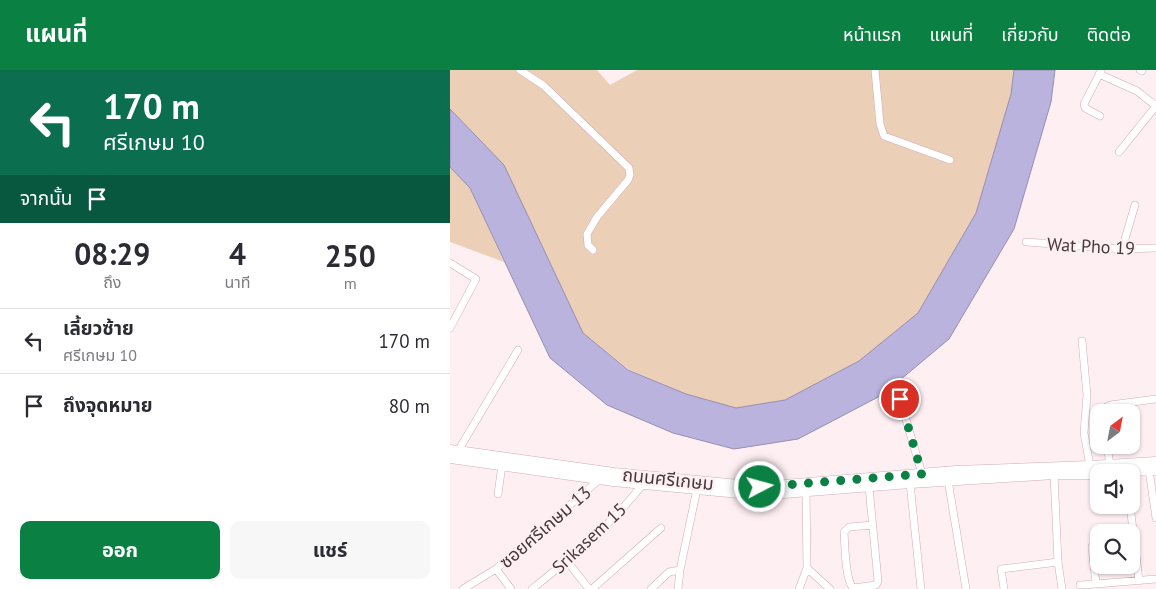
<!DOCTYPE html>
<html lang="th">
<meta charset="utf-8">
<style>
:root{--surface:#fff;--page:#f7f7f7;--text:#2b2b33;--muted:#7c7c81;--line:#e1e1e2;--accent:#0b8043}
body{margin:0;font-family:"PT Sans","Noto Sans Thai",sans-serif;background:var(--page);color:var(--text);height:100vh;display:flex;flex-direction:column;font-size:19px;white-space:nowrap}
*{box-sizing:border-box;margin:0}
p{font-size:16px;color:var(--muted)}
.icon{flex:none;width:28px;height:28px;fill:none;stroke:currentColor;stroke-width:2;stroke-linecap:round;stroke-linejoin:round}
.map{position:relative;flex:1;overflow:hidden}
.side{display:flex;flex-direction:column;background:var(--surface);width:450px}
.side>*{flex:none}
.top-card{background:#0b6e4f;color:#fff;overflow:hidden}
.needle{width:32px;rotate:32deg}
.controls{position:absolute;left:640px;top:334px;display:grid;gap:10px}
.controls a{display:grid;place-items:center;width:50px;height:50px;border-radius:10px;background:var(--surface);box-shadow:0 1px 4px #0004;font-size:25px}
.pin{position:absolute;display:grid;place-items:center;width:42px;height:42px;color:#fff;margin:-21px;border:2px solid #fff;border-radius:50%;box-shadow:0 1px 5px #0007}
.me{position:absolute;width:55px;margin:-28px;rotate:84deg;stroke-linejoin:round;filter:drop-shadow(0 0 4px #0008)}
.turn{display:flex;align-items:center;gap:18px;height:105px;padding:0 20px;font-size:22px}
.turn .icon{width:65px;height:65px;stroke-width:2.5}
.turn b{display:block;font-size:35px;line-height:42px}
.then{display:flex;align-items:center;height:48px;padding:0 20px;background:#0003;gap:10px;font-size:19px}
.eta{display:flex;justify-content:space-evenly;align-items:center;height:85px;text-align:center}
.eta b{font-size:30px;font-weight:700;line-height:35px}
.cta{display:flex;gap:10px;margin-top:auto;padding:10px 20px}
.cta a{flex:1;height:58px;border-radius:10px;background:var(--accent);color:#fff;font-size:20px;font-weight:700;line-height:58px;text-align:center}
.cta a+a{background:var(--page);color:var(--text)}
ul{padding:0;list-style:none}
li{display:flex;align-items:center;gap:15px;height:65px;padding:0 20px;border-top:1px solid var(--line)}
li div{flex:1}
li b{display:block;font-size:19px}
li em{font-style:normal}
header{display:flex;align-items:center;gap:30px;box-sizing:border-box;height:70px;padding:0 25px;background:var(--accent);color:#fff}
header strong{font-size:24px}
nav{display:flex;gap:28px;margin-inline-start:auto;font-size:18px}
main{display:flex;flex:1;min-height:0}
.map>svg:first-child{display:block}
</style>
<header>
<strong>แผนที่</strong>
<nav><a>หน้าแรก</a><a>แผนที่</a><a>เกี่ยวกับ</a><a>ติดต่อ</a></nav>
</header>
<main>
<section class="side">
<div class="top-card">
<div class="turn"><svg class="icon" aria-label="left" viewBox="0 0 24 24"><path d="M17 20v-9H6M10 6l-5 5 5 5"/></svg><div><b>170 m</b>ศรีเกษม 10</div></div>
<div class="then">จากนั้น<svg class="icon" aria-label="arrive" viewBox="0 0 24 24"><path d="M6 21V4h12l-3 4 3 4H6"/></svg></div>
</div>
<div class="eta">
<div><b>08:29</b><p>ถึง</p></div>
<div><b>4</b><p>นาที</p></div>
<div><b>250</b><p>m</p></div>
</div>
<ul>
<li><svg class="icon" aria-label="left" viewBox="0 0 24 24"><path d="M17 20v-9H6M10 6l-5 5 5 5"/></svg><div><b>เลี้ยวซ้าย</b><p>ศรีเกษม 10</p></div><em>170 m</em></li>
<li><svg class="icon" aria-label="arrive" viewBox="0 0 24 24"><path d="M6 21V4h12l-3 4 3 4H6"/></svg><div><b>ถึงจุดหมาย</b></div><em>80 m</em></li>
</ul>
<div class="cta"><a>ออก</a><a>แชร์</a></div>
</section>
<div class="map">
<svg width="706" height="519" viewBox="0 0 706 519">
<rect width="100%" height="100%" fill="#feeff3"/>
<!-- green -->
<path fill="#eccfb7" d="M 0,0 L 147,0 L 160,15 L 187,0 L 564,0 L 561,24 L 526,143 L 468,243 L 409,291 L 335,330 L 286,338 L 236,324 L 178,299 L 133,263 L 54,95 L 0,39 Z
M 0,97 L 20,118 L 54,192 L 0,172 Z"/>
<!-- water -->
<path fill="#b9b3de" stroke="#978eae" d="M 564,0 L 605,0 L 601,32 L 564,159 L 499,269 L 432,325 L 348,369 L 284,379 L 223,363 L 157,335 L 100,288 L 20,118 L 0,97 L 0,39 L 54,95 L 133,263 L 178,300 L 236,324 L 286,338 L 335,330 L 409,291 L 468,243 L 526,143 L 561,24 Z"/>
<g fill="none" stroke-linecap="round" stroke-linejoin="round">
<!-- street casing -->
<g stroke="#d0acb8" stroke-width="8">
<path id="street" d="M 70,0 L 93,15 L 179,98 L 180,105 L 178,110 L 147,147 L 137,164 L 138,175 L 143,180
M 425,0 L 430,54 L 434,66 L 500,90
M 690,0 L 692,1
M 649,4 L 687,21 L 706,36 L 669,82
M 650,46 L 635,38 L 634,34 L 651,1
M 576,172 L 672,179 L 706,178
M 672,179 L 685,135
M 0,193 L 26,209 L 0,258
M 632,271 L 637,325 L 634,363 L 640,396
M 450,329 L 472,404
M 655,342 L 655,338 L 660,335 L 706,329
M 657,375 L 660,395
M 8,381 L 68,280
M 699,400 L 706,448
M 604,404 L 608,492 L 612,519
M 498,410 L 516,519
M 460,413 L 471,519
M 419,417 L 428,511 L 426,515 L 403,518 C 395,509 395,475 394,462 L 399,457 L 423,455
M 48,424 L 52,395
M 680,435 L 689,511
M 642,477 L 646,514 L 706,509
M 117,491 L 139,519
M 357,498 L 380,519
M 46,499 L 61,519
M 630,515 L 646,514
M 13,519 L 46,499 L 150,409
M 82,519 C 122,487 162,454 193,414
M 142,519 L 211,458
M 201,519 L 219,502 L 230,500
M 228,519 L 230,500 L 247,419
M 349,519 L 357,498 L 356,420
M 554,519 L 551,499 L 608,492"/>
</g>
<!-- secondary casing -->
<g stroke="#d0acb8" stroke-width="11">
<path id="secondary" d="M 0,380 L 164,403 L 310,417 L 506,401 L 640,396 L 706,392
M 0,388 L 163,411 L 310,425 L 460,413 L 604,404 L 649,404
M 662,402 L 706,400"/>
</g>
<!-- street -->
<use href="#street" stroke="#fff" stroke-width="7"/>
<!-- secondary -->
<use href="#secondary" stroke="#fff" stroke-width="10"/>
</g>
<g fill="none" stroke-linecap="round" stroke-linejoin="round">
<!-- route -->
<path stroke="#0b8043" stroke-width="9" stroke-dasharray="0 16.2" d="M 310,417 L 472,404 L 450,329"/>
</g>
<g text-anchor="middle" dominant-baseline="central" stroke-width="4.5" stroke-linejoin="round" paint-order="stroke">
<!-- street labels -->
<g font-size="18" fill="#47383d" stroke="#feeff3">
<text transform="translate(641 176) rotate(3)">Wat Pho 19</text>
<text transform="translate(218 409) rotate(6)">ถนนศรีเกษม</text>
<text transform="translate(95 457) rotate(-41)">ซอยศรีเกษม 13</text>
<text transform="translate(139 468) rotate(-43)">Srikasem 15</text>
</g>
</g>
</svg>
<div class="controls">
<a><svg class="needle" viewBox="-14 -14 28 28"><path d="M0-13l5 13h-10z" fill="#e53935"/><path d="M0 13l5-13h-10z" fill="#7c7c81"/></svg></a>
<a><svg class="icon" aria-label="sound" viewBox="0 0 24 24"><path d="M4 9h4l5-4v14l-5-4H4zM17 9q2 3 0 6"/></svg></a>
<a><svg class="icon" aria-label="search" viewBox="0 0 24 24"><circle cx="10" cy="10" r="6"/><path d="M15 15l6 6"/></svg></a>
</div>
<div class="pin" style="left:450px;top:329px;background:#d93025"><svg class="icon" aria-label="arrive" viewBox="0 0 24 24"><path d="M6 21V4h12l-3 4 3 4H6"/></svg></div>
<svg class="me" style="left:310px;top:417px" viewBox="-20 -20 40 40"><circle r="17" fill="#0b8043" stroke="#fff" stroke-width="3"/><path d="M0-11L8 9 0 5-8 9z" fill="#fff"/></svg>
</div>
</main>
